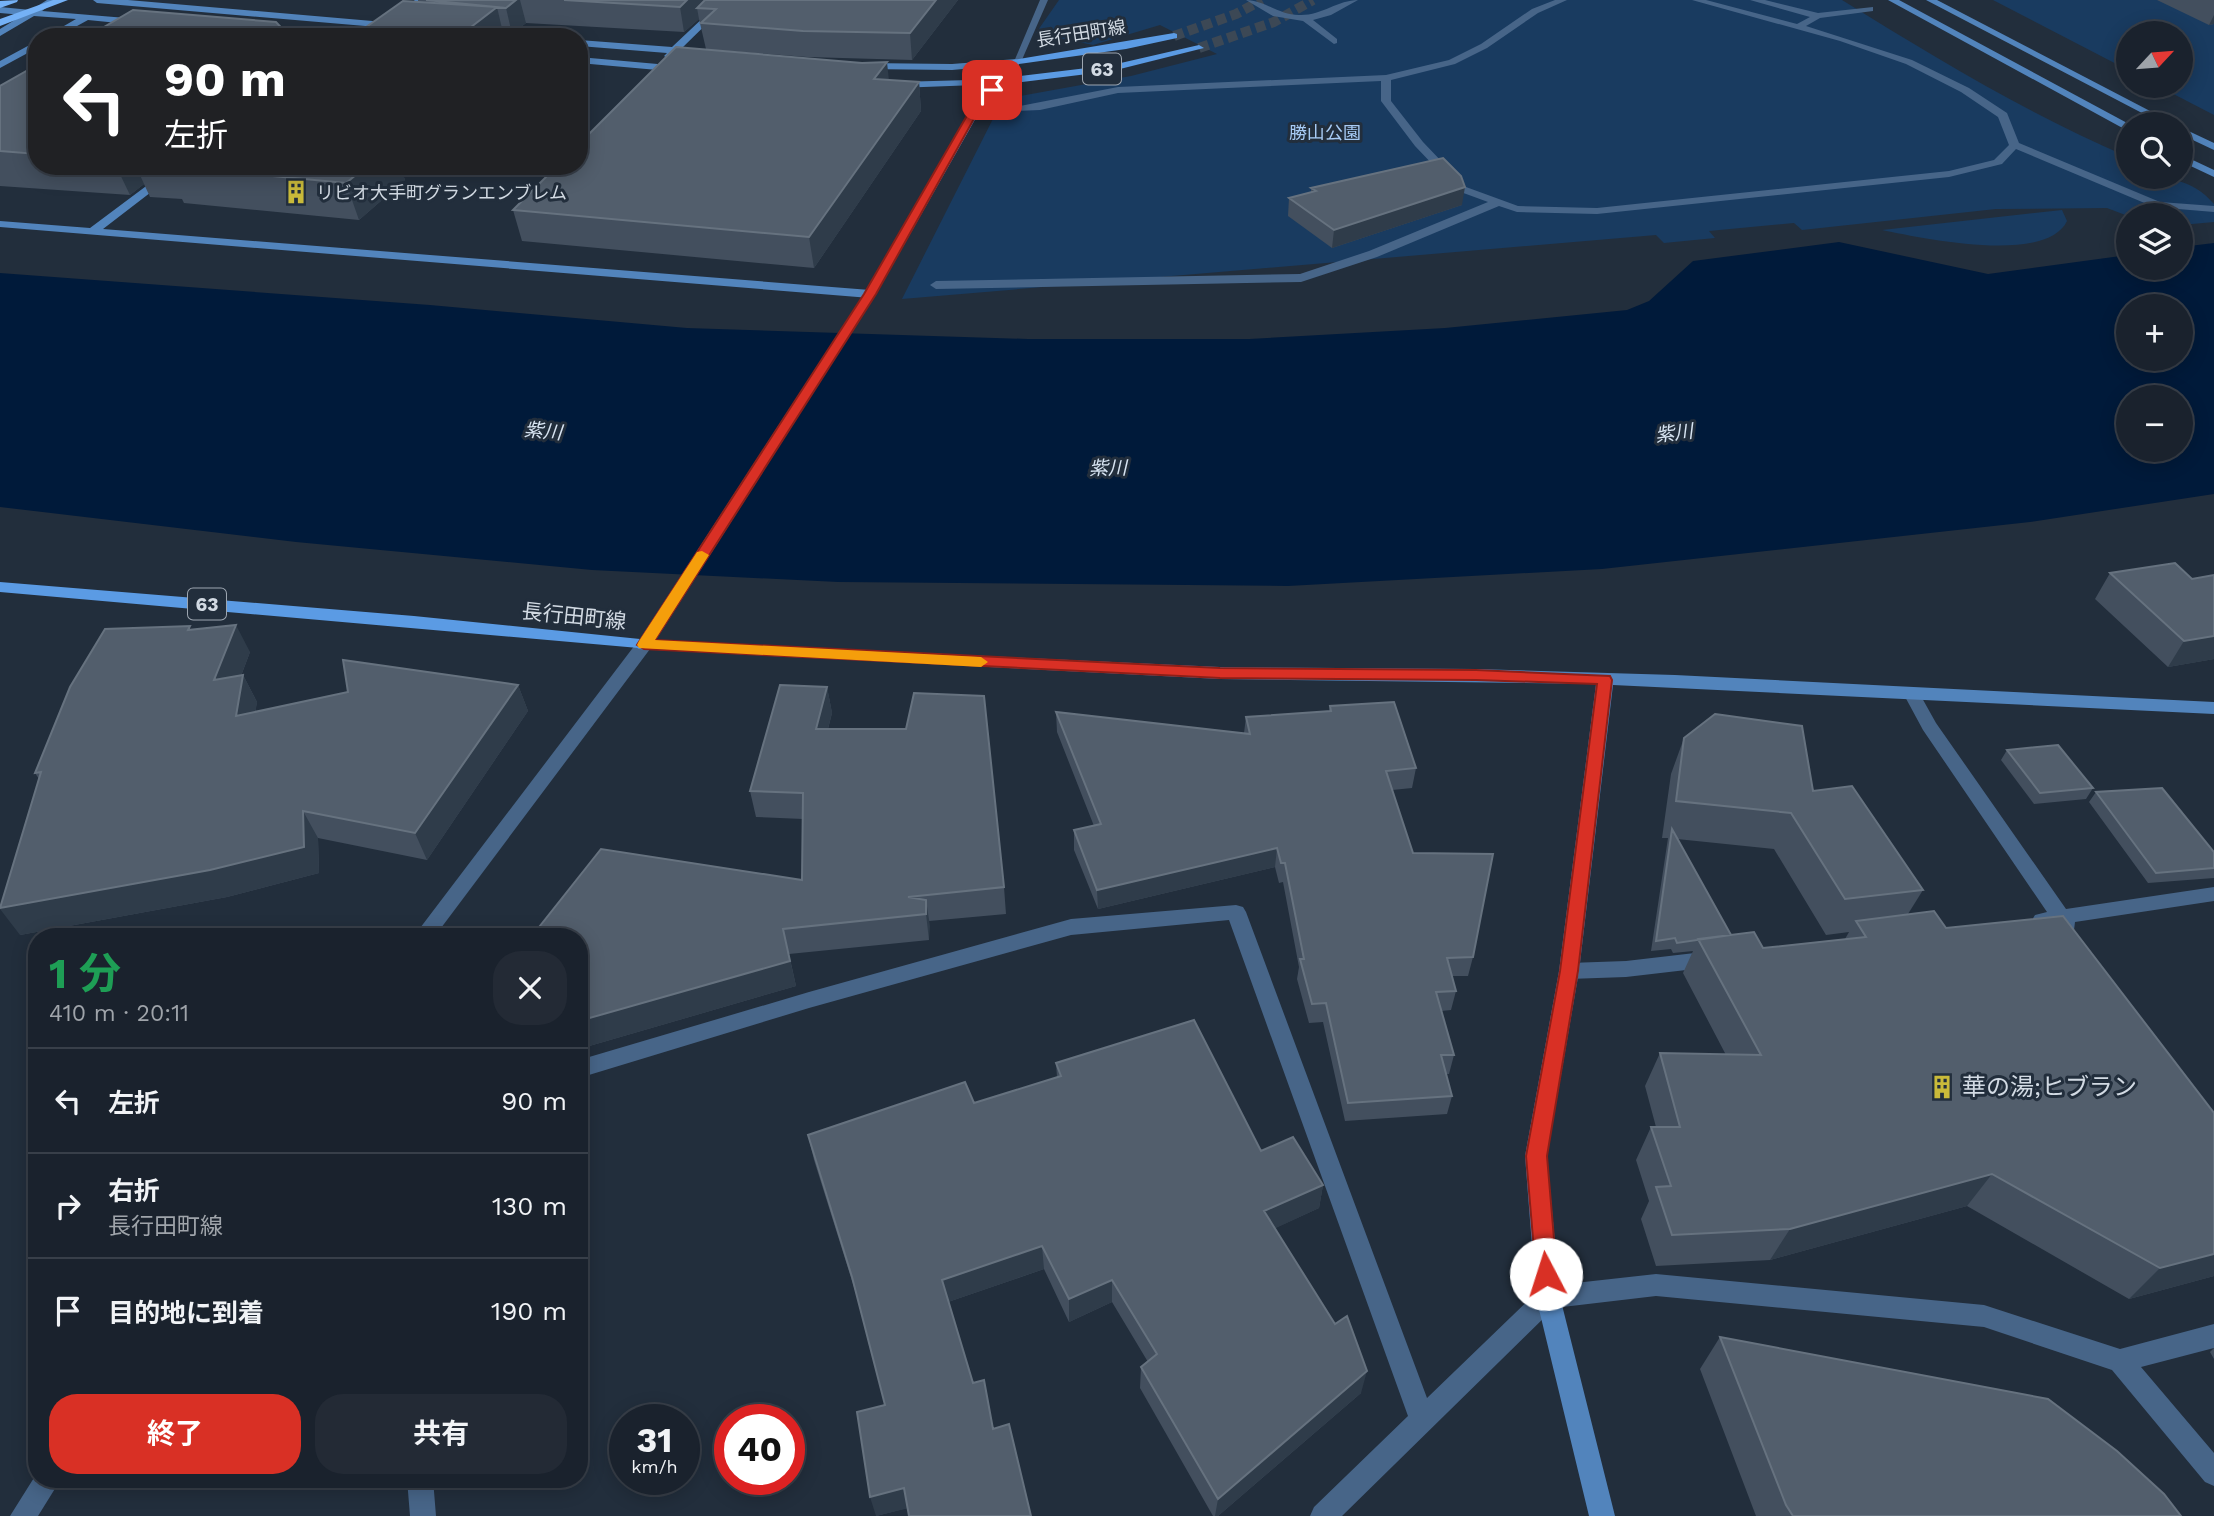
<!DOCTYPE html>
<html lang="ja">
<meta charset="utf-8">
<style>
:root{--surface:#1a222d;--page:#232a35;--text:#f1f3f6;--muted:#9fa4aa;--line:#383f49;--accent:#d93025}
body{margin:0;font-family:"Work Sans","Noto Sans JP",sans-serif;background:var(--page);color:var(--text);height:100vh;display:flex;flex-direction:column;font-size:26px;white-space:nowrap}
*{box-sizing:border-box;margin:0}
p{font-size:23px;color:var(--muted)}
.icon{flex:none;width:38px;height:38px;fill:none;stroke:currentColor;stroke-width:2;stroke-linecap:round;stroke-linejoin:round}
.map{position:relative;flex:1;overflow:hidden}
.drawer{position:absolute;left:28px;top:928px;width:560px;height:560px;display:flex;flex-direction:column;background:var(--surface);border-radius:28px;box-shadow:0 4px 18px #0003,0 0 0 2px var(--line)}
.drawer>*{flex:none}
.hud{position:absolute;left:28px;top:28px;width:560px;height:147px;border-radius:28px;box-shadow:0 4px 18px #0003,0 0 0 2px var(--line);background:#202124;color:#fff;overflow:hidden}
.needle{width:46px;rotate:64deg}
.buttons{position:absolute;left:2116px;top:21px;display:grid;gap:14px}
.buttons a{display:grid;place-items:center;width:77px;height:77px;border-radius:50%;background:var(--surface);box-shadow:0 4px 18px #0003,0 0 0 2px var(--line);font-size:35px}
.speed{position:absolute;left:609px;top:1404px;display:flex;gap:14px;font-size:35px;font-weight:700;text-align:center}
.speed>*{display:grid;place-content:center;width:91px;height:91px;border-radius:50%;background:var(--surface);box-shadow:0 4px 18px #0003,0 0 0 2px var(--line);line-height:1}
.speed small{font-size:18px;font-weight:400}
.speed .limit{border:10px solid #d22;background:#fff;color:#111}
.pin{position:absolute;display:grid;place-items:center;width:60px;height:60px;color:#fff;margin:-30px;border-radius:14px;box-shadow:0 4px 10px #0006}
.me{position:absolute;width:77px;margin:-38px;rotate:355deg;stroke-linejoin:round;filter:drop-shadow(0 0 5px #0008)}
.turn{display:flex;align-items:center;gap:24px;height:147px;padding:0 21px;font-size:32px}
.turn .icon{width:91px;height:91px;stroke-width:2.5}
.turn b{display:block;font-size:49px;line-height:60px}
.round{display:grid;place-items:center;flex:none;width:74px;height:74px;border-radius:28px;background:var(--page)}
.head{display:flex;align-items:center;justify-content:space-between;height:119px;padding:0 21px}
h1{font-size:42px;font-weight:700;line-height:52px;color:#1e9e55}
.action{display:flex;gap:14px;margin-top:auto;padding:14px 21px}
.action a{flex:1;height:80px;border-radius:28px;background:var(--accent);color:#fff;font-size:28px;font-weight:700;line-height:80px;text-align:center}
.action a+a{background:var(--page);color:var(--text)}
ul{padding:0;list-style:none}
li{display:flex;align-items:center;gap:21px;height:105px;padding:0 21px;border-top:2px solid var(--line)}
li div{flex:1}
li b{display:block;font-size:26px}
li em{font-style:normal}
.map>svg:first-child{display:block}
</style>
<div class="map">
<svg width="2214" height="1516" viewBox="0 0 2214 1516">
<rect width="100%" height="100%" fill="#222e3c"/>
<!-- green -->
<path fill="#193b60" d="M 1059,0 L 1842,0 C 1936,58 2026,113 2128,157 L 2128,177 C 2162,177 2190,176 2214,204 L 2214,222 L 2181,225 L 2180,215 L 2128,216 L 2107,208 L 1996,209 L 1802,230 L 1794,223 L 1709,231 L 1715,238 L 1664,243 L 1656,235 L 902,299 L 1003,99 L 1131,76 L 1217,54 L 1160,25 L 1093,45 L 1036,33 Z
M 1993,0 L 2214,0 L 2214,115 L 2158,86 L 2180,86 L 2180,33 L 2128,33 L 2128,70 Z
M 2062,210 L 2067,221 C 2046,265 1921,238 1882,230 Z"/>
<!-- water -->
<path fill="#001a3a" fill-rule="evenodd" d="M 1839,242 L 1988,274 L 2128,255 L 2128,268 L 2180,268 L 2181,247 L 2214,243 L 2214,494 L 2030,522 L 1602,569 L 1288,586 L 838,582 L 592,570 L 296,542 L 0,507 L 0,273 L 430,305 L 687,328 L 1028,339 L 1249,339 L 1445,328 L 1627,310 L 1649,301 L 1693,261 ZM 2128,306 L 2180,306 L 2180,359 L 2128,359 ZM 2128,397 L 2180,397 L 2180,450 L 2128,450 Z"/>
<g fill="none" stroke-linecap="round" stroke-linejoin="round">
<!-- primary-tunnel -->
<path stroke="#3c4855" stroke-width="10" stroke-dasharray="10 5" stroke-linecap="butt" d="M 1174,36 L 1236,14 L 1262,0
M 1199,48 L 1274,22 L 1313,0"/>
<!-- street -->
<path fill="#476588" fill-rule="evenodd" d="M 1040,0 L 1048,0 L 1021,62 L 1013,64 Z
M 1246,0 C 1264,0 1279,15 1299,15 C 1321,16 1338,0 1358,0 L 1331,15 L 1313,20 L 1337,39 L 1337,43 L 1334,44 L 1303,21 L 1273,16 Z
M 1555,0 L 1567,0 L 1538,13 L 1487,48 L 1455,64 L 1391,80 L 1391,101 L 1423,142 L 1466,187 L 1518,206 L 1597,208 L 1949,171 L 1994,160 L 2009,145 L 1998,117 L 1961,92 L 1906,64 L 1840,41 L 1692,0 L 1706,0 L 1797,24 L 1810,17 L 1750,0 L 1765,0 L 1818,13 L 1873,7 L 1873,11 L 1820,18 L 1806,26 L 1912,60 L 1969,88 L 2007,113 L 2019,143 L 2160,202 L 2214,206 L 2214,212 L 2154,207 L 2016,149 L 2002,164 L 1949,177 L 1597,214 L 1517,212 L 1499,206 L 1377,257 L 1301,282 L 936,289 L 930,285 L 936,281 L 1300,274 L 1369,251 L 1488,202 L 1458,191 L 1415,146 L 1381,101 L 1381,81 L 1118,93 L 1040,110 L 1014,111 L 1009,108 L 1118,87 L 1386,75 L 1449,60 L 1481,44 L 1532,9 Z
M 644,640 L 650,641 L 652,645 L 650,649 L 435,936 L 414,936 L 638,641 Z
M 1911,687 L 1917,689 L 1936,723 L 2066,909 L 2214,887 L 2214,901 L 2075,922 L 2074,930 C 2066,933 2062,932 2057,925 L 2042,928 L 2035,925 L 2032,920 L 2035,915 L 2047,912 L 1923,730 L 1903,693 Z
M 1236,905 L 1243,907 L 1246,912 L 1427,1398 L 1540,1289 L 1548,1286 L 1656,1274 L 1984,1305 L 2120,1349 L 2214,1324 L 2214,1348 L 2141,1367 L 2214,1453 L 2214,1486 L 2205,1482 L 2112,1370 L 1984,1327 L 1656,1296 L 1554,1308 L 1342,1516 L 1310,1516 L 1314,1507 L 1408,1416 L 1229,920 L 1071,935 L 809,1008 L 579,1078 L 579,1060 L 809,992 L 1071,919 Z
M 1712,951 L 1719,953 L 1722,959 L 1719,965 L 1712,967 L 1626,977 L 1569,979 L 1562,977 L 1559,971 L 1562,965 L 1569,963 L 1626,961 Z
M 37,1473 L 37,1479 L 61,1479 L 38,1516 L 10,1516 Z
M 407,1479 L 433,1479 L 436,1516 L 410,1516 Z"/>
<!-- secondary -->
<path fill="#5284bc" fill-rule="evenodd" d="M 47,0 L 57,0 L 42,11 L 138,19 L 143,22 L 138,25 L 88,20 L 57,37 L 45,37 L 76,19 L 34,16 L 0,36 L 0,29 L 23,15 L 0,13 L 0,7 L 31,10 Z
M 93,0 L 128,0 L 384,22 L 415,0 L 425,0 L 394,24 L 396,28 C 385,30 378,37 365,37 L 377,27 L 97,3 Z
M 722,0 L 731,0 L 682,48 L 697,50 L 697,54 L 677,54 L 669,59 L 664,56 L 667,53 L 579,46 L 579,40 L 672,47 Z
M 1888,0 L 1899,0 L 2129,124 L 2128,131 Z
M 1926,0 L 1937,0 L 2175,124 L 2163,124 Z
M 267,30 L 316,34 L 321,37 L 264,35 L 262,33 Z
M 480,31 L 512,34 L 517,37 L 477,36 L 477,32 Z
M 37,41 L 37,48 L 0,68 L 0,61 Z
M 579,57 L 680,66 L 685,69 L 680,72 L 579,63 Z
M 1016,59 L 1021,62 L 1019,64 L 952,70 L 865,69 L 860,66 L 865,63 L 952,64 Z
M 1006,79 L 1006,83 L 1003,84 L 897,88 L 892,85 L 897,82 Z
M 2180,127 L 2214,143 L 2214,150 L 2180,134 Z
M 2180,154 L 2214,170 L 2214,177 L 2180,161 Z
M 173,166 L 185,166 L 103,229 L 870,290 L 876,294 L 870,298 L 0,227 L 0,221 L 90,228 Z
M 644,640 L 1220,667 L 1476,669 L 1675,675 L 2214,702 L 2214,714 L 1613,685 L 1579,971 L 1547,1156 L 1560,1297 L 1615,1516 L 1589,1516 L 1536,1297 L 1525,1156 L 1559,971 L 1596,684 L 1220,679 L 638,649 L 636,645 L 638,641 Z"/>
<!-- primary -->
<path fill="#5b9be4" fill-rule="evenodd" d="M 1174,33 L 1177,34 L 1177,38 L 1126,49 L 1019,64 L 1011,77 L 1112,65 L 1199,45 L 1204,48 L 1112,71 L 1006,84 L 985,102 L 876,294 L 650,649 L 0,592 L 0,582 L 414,616 L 640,639 L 864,294 L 977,98 L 1000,79 L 1013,60 Z"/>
<!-- highway -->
<path fill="#74b1f6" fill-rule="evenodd" d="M 18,0 L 17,2 L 0,8 L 0,1 Z
M 53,0 L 68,0 L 0,26 L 0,19 Z"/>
</g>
<!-- wall -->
<path fill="#434f5e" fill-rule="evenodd" d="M 418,0 L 958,0 L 912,60 L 807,57 L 714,50 L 889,80 L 919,82 L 921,111 L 814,268 L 522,241 L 513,210 L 706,49 L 699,19 L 684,32 L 526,23 L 512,34 L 503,33 L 504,37 L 352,37 L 418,2 Z
M 2157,0 L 2214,0 L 2214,24 L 2209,25 Z
M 37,65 L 37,166 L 400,166 L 405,180 L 359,220 L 184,203 L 182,199 L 150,197 L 144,184 L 130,195 L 0,186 L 0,86 Z
M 1311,188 L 1462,205 L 1332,248 L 1288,216 L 1289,198 L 1311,192 Z
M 2110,573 L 2192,579 L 2214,659 L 2168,667 L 2095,599 Z
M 192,629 L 250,652 L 241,676 L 243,675 L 257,702 L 255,712 L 518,685 L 528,711 L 427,860 L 318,838 L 319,873 L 227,897 L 20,935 L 39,779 L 35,773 Z
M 827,687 L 832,713 L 828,729 L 1004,887 L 1006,914 L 929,921 L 929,940 L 789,954 L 796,986 L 579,1049 L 802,880 L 803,819 L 756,817 L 750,791 Z
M 1330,706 L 1416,768 L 1412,788 L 1392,790 L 1413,853 L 1473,957 L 1468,976 L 1452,976 L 1456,991 L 1451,1010 L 1441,1011 L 1454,1055 L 1449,1074 L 1446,1074 L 1452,1096 L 1447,1114 L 1345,1121 L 1323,1022 L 1309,1023 L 1297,979 L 1299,967 L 1283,882 L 1279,883 L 1275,867 L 1098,909 L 1074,850 L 1074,830 L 1094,826 L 1057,732 L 1056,712 L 1244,733 L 1246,717 L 1329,711 Z
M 1684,738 L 1813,791 L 1923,890 L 1908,914 L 1946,928 L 2214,1276 L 2129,1299 L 1967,1206 L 1770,1260 L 1656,1266 L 1641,1219 L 1649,1201 L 1636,1160 L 1651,1127 L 1656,1127 L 1645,1086 L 1660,1053 L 1726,1055 L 1683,973 L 1693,951 L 1673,953 L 1671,949 L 1651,951 L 1668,838 L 1662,838 L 1671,774 ZM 1677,839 L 1774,849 L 1826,935 L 1849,932 L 1845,939 L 1763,948 L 1731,935 Z
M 2007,750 L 2093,788 L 2086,799 L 2034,804 L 2001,760 Z
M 2096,792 L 2214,852 L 2214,878 L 2148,883 L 2089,802 Z
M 1056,1063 L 1261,1151 L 1323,1185 L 1319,1208 L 1275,1228 L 1361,1393 L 1218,1516 L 1213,1516 L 1140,1388 L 1141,1367 L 1148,1362 L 1112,1302 L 1069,1322 L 1044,1269 L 948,1302 L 907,1508 L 876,1516 L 885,1405 L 858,1300 L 814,1160 L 808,1135 L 974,1103 L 1057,1077 Z
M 1720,1337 L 2181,1516 L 1756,1516 L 1700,1369 Z
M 2214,1348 L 2214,1359 L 2210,1352 Z"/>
<!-- shaded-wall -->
<path fill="#2f3c4a" d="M 516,0 L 520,0 L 526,23 L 512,34 L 506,8 Z
M 687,0 L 718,0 L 697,8 L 699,19 L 684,32 L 680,7 Z
M 936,0 L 958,0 L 912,60 L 910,33 Z
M 497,7 L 504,37 L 458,37 Z
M 2214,15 L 2214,24 L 2209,25 Z
M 887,62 L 890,90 L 874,79 Z
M 919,82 L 921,111 L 814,268 L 809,237 Z
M 116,166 L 136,166 L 144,184 L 130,195 Z
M 367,166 L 400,166 L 405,180 L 359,220 L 346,183 Z
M 1465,187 L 1462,205 L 1332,248 L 1334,230 Z
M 236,625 L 250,652 L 229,707 L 214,680 Z
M 2214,636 L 2214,659 L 2168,667 L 2184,641 Z
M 243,675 L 257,702 L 251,743 L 236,716 Z
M 518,685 L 528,711 L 427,860 L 415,833 Z
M 827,687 L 832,713 L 821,755 L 816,729 Z
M 303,811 L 318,838 L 319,873 L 227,897 L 20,935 L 0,909 Z
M 1277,848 L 1275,867 L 1098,909 L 1097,890 Z
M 926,900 L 930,926 L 929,940 L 926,914 Z
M 783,929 L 796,986 L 579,1049 L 579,1021 Z
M 1992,1174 L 1967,1206 L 1770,1260 L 1790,1229 Z
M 1323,1185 L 1319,1208 L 1261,1235 L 1264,1211 Z
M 1042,1246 L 1044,1269 L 945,1303 L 942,1280 Z
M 2214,1254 L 2214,1276 L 2129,1299 L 2160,1268 Z
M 1112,1280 L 1112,1302 L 1069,1322 L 1069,1299 Z
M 1367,1371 L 1361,1393 L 1218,1516 L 1215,1516 L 1218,1499 Z
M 904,1488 L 909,1508 L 876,1516 L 870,1497 Z"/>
<!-- building -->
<path fill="#525e6c" stroke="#66727f" stroke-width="2" d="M 426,0 L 516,0 L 506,8 Z
M 564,0 L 687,0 L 680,7 Z
M 705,0 L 936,0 L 910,33 L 803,31 L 701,23 L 716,9 L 697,8 Z
M 403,1 L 497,7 L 458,37 L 352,37 Z
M 133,10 L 276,22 L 290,37 L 87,37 Z
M 676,47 L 862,63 L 887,62 L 874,79 L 919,82 L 809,237 L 513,210 L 557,166 L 579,166 L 579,144 Z
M 37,65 L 37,154 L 0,151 L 0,86 Z
M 1443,158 L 1461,176 L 1465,187 L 1334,230 L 1289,198 L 1316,191 L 1311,188 Z
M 168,166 L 367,166 L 346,183 Z
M 2175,563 L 2192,579 L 2214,575 L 2214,636 L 2184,641 L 2110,573 Z
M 236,625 L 214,680 L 243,675 L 236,716 L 348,692 L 343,660 L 518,685 L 415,833 L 303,811 L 304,847 L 210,870 L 0,908 L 41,772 L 35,773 L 70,687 L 105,629 L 190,626 L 188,630 Z
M 780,685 L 827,687 L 816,729 L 906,729 L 914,693 L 984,696 L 1004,887 L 908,897 L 926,900 L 926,914 L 783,929 L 790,961 L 579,1021 L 579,936 L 532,936 L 601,849 L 802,880 L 803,793 L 750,791 Z
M 1394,702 L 1416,768 L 1386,771 L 1413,853 L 1493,854 L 1473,957 L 1447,958 L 1456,991 L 1436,992 L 1454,1055 L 1441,1055 L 1452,1096 L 1348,1103 L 1326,1003 L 1312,1004 L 1300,959 L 1304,959 L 1285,863 L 1281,863 L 1277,848 L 1097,890 L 1074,830 L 1101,824 L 1056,712 L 1250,734 L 1246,717 L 1331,711 L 1330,706 Z
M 1715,714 L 1802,726 L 1813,791 L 1852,786 L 1923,890 L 1845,899 L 1791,813 L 1676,801 L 1684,738 Z
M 2058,745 L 2093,788 L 2040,793 L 2007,750 Z
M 2162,788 L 2214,852 L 2214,868 L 2156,873 L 2096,792 Z
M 1672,829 L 1731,935 L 1677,943 L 1675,938 L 1656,941 Z
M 1934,911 L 1946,928 L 2063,916 L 2214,1113 L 2214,1254 L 2160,1268 L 1992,1174 L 1790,1229 L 1672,1235 L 1656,1187 L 1671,1186 L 1651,1127 L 1680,1127 L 1660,1053 L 1761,1055 L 1698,939 L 1754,932 L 1763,948 L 1866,937 L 1856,921 Z
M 1194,1020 L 1261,1151 L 1293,1137 L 1323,1185 L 1264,1211 L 1335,1324 L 1347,1316 L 1367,1371 L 1218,1499 L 1141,1367 L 1157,1354 L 1112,1280 L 1069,1299 L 1042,1246 L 942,1280 L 973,1383 L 984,1380 L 993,1429 L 1009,1424 L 1031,1516 L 909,1516 L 904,1488 L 870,1497 L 857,1412 L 885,1405 L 852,1277 L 808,1135 L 965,1082 L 974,1103 L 1061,1076 L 1056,1063 Z
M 1720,1337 L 2048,1399 L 2117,1451 L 2164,1494 L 2181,1516 L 1793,1516 L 1786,1505 Z"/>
<!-- route -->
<path fill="#d93025" stroke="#8d1f18" stroke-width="2" d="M 989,88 L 996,90 L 984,101 L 876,294 L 655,640 L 1220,668 L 1476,670 L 1610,676 L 1612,680 L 1578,971 L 1547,1156 L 1557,1274 L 1554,1281 L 1546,1284 L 1539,1281 L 1536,1274 L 1526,1156 L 1560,971 L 1597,684 L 1476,680 L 1220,678 L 644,649 L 637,645 L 864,294 L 976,100 Z"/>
<!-- slow -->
<path fill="#f59e0b" d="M 702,551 L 709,555 L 655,640 L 981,657 L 988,662 L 981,667 L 639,648 L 637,645 L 639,641 L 697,552 Z"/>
<!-- icons -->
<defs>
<g id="building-bare" transform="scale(1.89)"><path d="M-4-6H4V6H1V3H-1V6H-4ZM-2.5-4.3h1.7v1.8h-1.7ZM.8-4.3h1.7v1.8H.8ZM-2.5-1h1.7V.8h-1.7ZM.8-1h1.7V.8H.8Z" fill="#c9ba3a" stroke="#222e3c" stroke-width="2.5" paint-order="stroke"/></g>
</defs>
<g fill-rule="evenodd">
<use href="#building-bare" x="296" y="192"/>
<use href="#building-bare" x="1942" y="1087"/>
</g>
<g text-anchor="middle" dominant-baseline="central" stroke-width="6" stroke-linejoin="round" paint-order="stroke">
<!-- far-street labels -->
<g font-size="18" fill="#d2dae3" stroke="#222e3c">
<text transform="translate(1081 33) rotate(-9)">長行田町線</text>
</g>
<!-- far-park labels -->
<g font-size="18" fill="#a7cbf5" stroke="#222e3c">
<text x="1325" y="132">勝山公園</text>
</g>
<!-- far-poi labels -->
<g font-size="18" fill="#d2dae3" stroke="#222e3c" text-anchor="start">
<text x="316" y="192">リビオ大手町グランエンブレム</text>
</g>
<!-- shield labels -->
<g fill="#222e3c" stroke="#9da6b1" stroke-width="2">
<rect x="1083" y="53.5" width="38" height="31" rx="5"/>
<rect x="188" y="588.5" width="38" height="31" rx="5"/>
</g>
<g font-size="19" font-weight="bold" fill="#d2dae3">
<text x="1102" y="69">63</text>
<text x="207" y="604">63</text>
</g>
<!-- far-water labels -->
<g font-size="19" font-style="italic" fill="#d8e5f3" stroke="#222e3c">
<text transform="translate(543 431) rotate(5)">紫川</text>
<text transform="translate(1674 433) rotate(-7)">紫川</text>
<text transform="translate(1108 468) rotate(-1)">紫川</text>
</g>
<!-- street labels -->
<g font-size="21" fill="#d2dae3" stroke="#222e3c">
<text transform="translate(574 616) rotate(6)">長行田町線</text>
</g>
<!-- near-poi labels -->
<g font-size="24" fill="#d2dae3" stroke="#222e3c" text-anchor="start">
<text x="1962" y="1087">華の湯;ヒブラン</text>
</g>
</g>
</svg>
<div class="buttons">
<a><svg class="needle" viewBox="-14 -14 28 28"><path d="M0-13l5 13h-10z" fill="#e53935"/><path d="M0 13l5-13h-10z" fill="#9fa4aa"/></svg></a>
<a><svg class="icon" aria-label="search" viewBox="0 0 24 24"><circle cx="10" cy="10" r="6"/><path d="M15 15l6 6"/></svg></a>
<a><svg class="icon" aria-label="layers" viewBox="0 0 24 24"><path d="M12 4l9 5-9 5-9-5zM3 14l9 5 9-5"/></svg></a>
<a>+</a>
<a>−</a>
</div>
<div class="speed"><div>31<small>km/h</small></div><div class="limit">40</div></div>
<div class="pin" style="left:992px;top:90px;background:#d93025"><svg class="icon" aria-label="arrive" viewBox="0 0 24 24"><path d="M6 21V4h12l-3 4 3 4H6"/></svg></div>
<svg class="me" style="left:1546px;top:1274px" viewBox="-20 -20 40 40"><circle r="19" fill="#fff"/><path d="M0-13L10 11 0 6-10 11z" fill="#d93025"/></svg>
<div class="hud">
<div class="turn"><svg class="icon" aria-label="left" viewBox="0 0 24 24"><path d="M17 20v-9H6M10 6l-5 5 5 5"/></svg><div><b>90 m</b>左折</div></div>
</div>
<section class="drawer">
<div class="head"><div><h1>1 分</h1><p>410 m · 20:11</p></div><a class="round"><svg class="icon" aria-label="close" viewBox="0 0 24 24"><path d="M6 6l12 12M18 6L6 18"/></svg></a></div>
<ul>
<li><svg class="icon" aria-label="left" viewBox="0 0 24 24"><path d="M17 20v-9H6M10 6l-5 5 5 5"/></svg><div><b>左折</b></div><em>90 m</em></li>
<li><svg class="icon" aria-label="right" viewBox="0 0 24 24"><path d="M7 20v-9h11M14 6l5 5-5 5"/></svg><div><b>右折</b><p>長行田町線</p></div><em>130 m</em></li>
<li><svg class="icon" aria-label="arrive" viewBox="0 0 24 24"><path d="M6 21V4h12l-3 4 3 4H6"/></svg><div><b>目的地に到着</b></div><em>190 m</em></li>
</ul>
<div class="action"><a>終了</a><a>共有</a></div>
</section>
</div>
